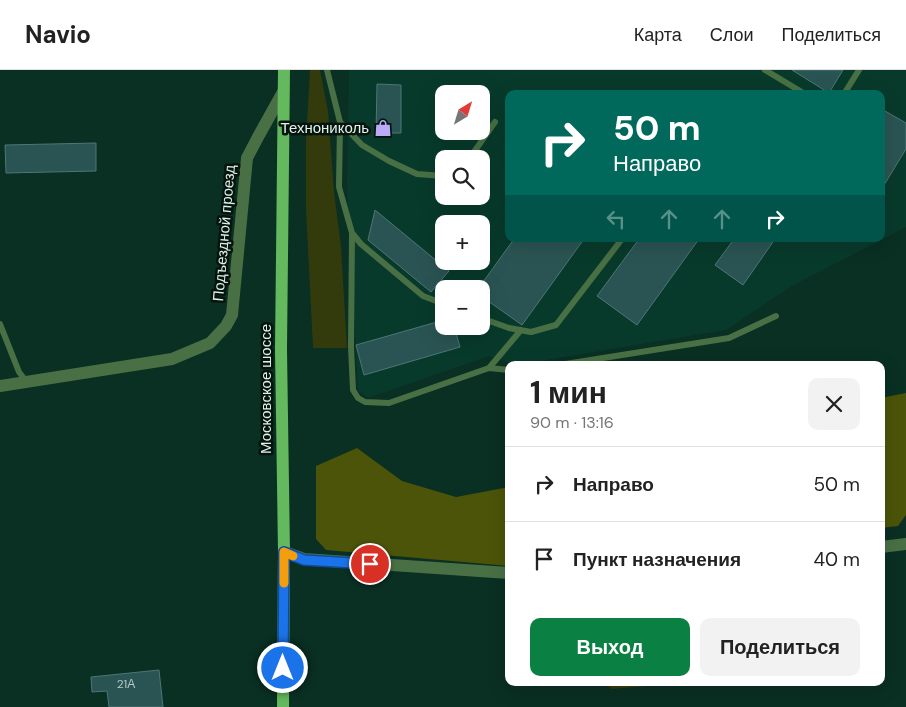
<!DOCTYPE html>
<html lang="ru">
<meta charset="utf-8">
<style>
:root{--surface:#fff;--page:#f2f2f2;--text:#222;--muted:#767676;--line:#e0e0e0;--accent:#0b8043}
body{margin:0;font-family:"DM Sans",sans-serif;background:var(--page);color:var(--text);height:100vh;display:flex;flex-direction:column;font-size:19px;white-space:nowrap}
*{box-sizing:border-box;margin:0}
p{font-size:16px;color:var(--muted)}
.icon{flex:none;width:28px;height:28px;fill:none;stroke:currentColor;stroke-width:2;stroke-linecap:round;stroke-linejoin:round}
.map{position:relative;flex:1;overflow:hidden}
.sheet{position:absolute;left:505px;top:291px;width:380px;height:325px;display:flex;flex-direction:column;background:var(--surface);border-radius:10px;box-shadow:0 5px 20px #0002}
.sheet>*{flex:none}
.banner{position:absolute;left:505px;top:20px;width:380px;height:152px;border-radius:10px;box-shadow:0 5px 20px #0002;background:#00695c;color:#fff;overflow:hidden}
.needle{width:32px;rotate:38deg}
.fabs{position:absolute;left:435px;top:15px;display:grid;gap:10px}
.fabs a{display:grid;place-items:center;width:55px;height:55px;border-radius:10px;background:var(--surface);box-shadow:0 5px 20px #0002;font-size:25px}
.pin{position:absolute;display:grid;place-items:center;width:42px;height:42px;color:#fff;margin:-21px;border:2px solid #fff;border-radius:50%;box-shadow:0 1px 5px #0007}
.me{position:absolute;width:55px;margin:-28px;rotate:0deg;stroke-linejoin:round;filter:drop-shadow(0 0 4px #0008)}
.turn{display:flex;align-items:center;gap:18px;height:105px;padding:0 25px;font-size:22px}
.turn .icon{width:65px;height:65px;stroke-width:2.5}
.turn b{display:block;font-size:35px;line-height:42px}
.lanes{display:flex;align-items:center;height:48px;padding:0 25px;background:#0003;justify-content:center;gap:25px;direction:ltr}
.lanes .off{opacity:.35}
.round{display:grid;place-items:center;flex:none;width:52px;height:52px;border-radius:10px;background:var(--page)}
.overview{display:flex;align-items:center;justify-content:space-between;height:85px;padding:0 25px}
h1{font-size:30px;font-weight:800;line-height:38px}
.button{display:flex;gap:10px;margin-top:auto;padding:10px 25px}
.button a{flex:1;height:58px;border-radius:10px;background:var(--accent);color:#fff;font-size:20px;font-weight:800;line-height:58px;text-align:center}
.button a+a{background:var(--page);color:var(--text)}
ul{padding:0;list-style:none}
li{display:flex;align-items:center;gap:15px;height:75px;padding:0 25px;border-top:1px solid var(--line)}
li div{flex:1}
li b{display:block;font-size:19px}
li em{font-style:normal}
header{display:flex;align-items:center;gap:30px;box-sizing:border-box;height:70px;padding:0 25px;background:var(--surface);border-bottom:1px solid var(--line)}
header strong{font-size:24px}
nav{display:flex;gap:28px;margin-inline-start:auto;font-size:18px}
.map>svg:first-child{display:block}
</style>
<header>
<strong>Navio</strong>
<nav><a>Карта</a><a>Слои</a><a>Поделиться</a></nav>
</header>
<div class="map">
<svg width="906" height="637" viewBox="0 0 906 637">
<rect width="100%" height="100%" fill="#0a2f23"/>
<!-- built -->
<path fill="#083a2b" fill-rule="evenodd" d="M 349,0 L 906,0 L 906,157 L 792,216 L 726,260 L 516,295 L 489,286 L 368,328 L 358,321 L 347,114 ZM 444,24 L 481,24 L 481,61 L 444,61 ZM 509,24 L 881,24 L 881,169 L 509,169 ZM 444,89 L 481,89 L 481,126 L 444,126 ZM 444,154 L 481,154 L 481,191 L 444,191 ZM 444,219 L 481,219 L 481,256 L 444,256 Z"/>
<!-- green -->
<path fill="#333a0c" d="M 310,0 L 320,0 L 328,41 L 334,122 L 341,176 L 347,278 L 313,278 L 306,139 L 306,70 Z
M 604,613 L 683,613 L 612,619 Z"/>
<!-- forest -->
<path fill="#4b5408" d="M 906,323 L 906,445 L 898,456 L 881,458 L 881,328 Z
M 357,378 L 402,411 L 456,427 L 509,417 L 509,496 L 326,480 L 316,469 L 316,396 Z"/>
<!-- building -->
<path fill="#2a5453" stroke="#4d7776" d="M 792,0 L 843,0 L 829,23 Z
M 377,14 L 401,15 L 401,63 L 376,63 Z
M 885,41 L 906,53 L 906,79 L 881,120 L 881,47 Z
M 96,73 L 96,101 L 6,103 L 5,75 Z
M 375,140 L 449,201 L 431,222 L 368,170 Z
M 514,169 L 584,169 L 522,255 L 481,226 L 481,219 L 478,219 Z
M 639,169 L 699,169 L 637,255 L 597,226 Z
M 734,169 L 775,169 L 743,215 L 715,195 Z
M 444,250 L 444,256 L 454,256 L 460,277 L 364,305 L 356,275 Z
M 159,600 L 163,637 L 109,637 L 107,621 L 92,622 L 91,607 Z"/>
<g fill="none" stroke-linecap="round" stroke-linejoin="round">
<!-- lane -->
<path stroke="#497045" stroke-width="6" d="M 327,0 L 340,52 L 362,75 L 389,91 L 417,104 L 444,106
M 765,0 L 805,24
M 844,24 L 859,0
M 340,52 L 339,117 L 352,163 L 361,174 L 423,226 L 444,234
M 469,89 L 495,52
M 352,163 L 351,277 L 353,320 L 358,328 L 365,332 L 389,333 L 489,298 L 509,300
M 481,248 L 509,258 L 531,262 L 556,255 L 622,169
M 0,254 L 19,302 L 26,311
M 559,295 L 729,268 L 776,246
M 489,298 L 521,260"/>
<!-- street -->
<path stroke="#497045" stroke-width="12" d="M 0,316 L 172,289 L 210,273 L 226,256 L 232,245 L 247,88 L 258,67 L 283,22
M 881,477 L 906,474
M 284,482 L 304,489 L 509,503"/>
<!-- primary -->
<path stroke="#64b85d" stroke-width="12" d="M 283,637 L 284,482 L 281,279 L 284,0"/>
</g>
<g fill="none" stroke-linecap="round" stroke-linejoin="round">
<!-- route casing -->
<g stroke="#114b97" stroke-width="12">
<path id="route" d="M 283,598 L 284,482 L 304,490 L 370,494"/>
</g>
<!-- route -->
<use href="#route" stroke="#1a73e8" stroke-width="9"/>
<!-- slow -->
<path stroke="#f59e0b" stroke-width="9" d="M 284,513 L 284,482 L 293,486"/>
</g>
<!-- icons -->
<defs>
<g id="shop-bare" transform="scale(1.35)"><path d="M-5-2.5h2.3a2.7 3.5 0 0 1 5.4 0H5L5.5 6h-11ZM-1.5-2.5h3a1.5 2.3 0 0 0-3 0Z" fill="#b9abf7" stroke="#06140e" stroke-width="2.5" paint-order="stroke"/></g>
</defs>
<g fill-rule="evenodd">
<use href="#shop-bare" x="383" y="58"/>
</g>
<g text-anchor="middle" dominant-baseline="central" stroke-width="5" stroke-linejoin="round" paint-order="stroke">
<!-- number labels -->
<g font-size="12" fill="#b2cbc4">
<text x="126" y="614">21А</text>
</g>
<!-- poi labels -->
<g font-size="15" fill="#dff3ea" stroke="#06140e" text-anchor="end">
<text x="369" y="58">Технониколь</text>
</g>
<!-- street labels -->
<g font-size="15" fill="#dff3ea" stroke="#06140e">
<text transform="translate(224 163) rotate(-85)">Подъездной проезд</text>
<text transform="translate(266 319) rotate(-90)">Московское шоссе</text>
</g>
</g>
</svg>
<div class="fabs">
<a><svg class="needle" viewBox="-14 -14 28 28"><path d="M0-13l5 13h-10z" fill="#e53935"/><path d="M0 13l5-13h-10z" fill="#767676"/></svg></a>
<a><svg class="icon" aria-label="search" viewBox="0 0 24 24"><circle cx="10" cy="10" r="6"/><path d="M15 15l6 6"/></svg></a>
<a>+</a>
<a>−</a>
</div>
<div class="pin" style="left:370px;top:494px;background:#d93025"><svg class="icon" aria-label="arrive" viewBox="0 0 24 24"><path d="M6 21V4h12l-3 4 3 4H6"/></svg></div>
<svg class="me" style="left:283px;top:598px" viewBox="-20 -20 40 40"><circle r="17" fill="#1a73e8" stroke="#fff" stroke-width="3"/><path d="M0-11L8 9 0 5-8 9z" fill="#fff"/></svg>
<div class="banner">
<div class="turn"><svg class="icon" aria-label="right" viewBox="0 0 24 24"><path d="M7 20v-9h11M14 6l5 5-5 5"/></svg><div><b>50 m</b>Направо</div></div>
<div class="lanes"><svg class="icon off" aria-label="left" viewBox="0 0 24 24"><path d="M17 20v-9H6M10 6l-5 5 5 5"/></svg><svg class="icon off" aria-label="ahead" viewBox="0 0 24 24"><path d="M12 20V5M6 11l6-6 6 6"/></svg><svg class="icon off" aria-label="ahead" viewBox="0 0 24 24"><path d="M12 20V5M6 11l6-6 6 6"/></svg><svg class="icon" aria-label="right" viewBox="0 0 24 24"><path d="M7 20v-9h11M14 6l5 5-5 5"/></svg></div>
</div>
<section class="sheet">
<div class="overview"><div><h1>1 мин</h1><p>90 m · 13:16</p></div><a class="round"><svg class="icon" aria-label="close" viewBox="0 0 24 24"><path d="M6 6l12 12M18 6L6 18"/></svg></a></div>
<ul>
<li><svg class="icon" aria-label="right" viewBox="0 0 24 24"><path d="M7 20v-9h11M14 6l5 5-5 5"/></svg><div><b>Направо</b></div><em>50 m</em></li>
<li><svg class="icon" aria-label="arrive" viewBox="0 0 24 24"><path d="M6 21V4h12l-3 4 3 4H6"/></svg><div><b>Пункт назначения</b></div><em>40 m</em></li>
</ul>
<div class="button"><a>Выход</a><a>Поделиться</a></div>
</section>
</div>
